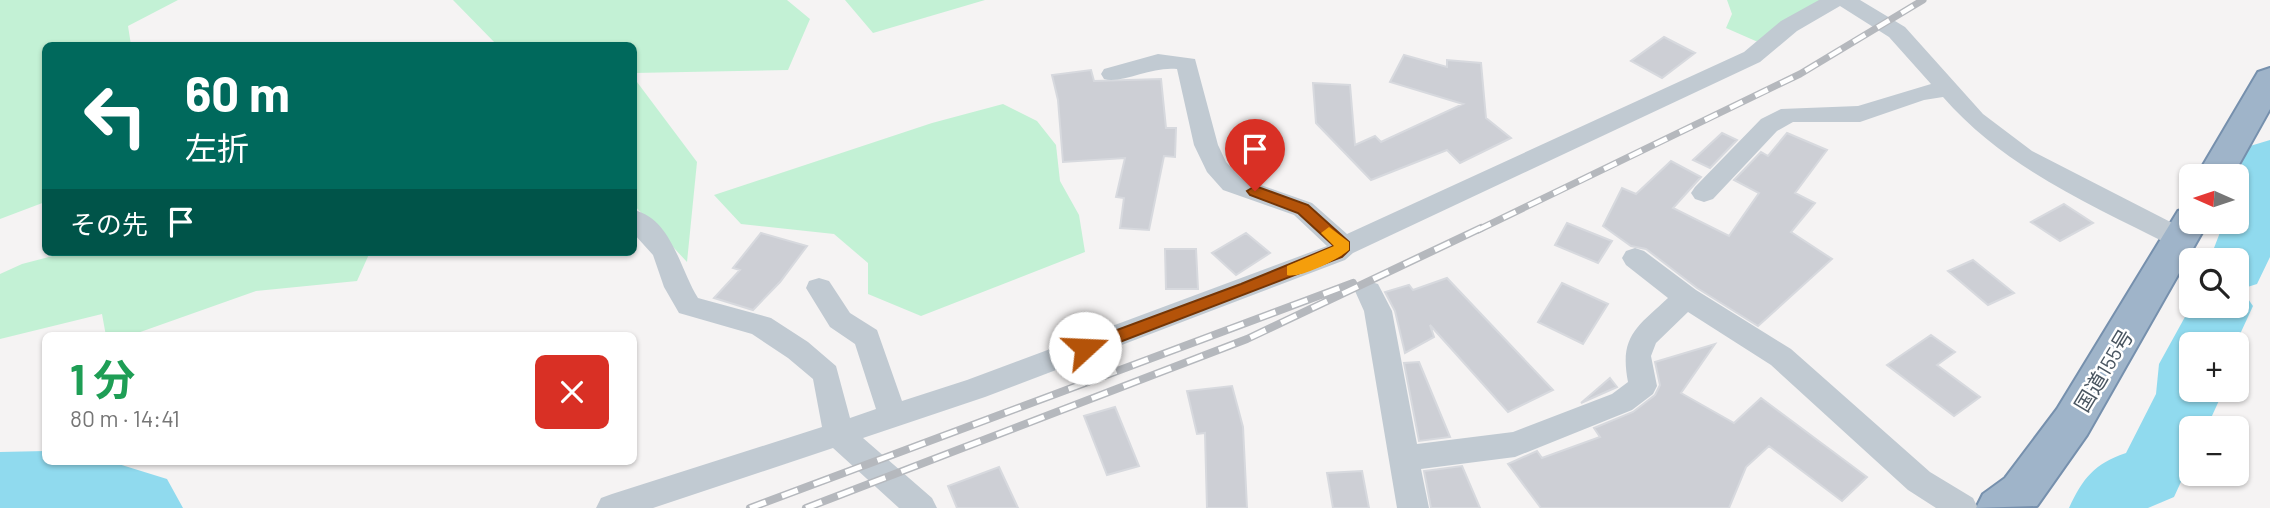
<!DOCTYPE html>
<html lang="ja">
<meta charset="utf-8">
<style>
:root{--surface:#fff;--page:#f2f2f2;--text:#222;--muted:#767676}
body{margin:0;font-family:Barlow,"Noto Sans JP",sans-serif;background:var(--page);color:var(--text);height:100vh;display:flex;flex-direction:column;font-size:26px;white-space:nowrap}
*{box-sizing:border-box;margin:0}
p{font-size:23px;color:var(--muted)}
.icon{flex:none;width:38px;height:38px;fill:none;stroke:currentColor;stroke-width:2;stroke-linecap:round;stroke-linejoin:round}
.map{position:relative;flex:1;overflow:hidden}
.drawer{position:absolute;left:42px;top:332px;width:595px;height:133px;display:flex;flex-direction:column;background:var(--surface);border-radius:10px;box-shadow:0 2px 5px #0004}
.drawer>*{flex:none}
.top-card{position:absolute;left:42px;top:42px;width:595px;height:214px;border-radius:10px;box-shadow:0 2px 5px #0004;background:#00695c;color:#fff;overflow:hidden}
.needle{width:46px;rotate:273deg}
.controls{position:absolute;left:2179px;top:164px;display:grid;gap:14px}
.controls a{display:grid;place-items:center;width:70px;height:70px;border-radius:10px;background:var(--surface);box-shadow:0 2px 5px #0004;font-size:35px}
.pin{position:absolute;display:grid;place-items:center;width:60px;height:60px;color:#fff;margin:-72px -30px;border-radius:50% 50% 50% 0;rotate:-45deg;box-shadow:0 0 7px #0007}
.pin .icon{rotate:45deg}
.me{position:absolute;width:77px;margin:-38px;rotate:70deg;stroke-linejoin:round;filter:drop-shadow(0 0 5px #0008)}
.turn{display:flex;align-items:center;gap:24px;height:147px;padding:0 28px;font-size:32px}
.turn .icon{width:91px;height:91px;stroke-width:2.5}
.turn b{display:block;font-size:49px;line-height:60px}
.then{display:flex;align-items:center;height:66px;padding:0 28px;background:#0003;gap:14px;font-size:26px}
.round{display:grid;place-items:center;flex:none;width:74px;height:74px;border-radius:10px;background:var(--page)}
.head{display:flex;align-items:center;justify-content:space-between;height:119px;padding:0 28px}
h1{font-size:42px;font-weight:700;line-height:52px;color:#1e9e55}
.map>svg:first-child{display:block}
</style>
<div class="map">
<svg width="2270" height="508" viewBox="0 0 2270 508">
<rect width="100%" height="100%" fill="#f5f3f3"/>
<!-- green -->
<path fill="#c3f1d5" d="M 0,0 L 178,0 L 128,26 L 131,45 L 46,46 L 45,202 L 0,219 Z
M 453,0 L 787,0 L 810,19 L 788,70 L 634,73 L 634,46 L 497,45 Z
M 845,0 L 985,0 L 873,33 Z
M 1727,0 L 1835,0 L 1767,46 L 1726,28 L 1732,14 Z
M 634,78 L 697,162 L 687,262 L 634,205 Z
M 1003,104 L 1037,121 L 1056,145 L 1060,181 L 1079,215 L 1085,252 L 921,316 L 868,294 L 868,263 L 834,234 L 741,224 L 714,195 L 932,123 Z
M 68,252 L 370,252 L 357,281 L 256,291 L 129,336 L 106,336 L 102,314 L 0,339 L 0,274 L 22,264 Z"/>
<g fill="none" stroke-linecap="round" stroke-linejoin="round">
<!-- river -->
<path fill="#90daee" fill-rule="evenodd" d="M 2270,140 L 2270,257 L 2257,284 L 2241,289 L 2253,306 L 2235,345 L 2191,345 L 2191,390 L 2222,390 L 2222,394 L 2206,429 L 2191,429 L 2191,460 L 2174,497 L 2148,508 L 2069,508 C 2083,478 2094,464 2126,453 L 2156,394 L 2159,364 L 2191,306 L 2236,306 L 2236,261 L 2209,261 L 2224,222 L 2236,222 C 2236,194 2235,171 2250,146 Z
M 46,451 L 46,462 L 112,462 L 167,479 L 183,508 L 0,508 L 0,452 Z"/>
</g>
<!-- building -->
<path fill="#cdcfd5" stroke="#d7d9de" stroke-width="2" d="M 1664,37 L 1695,53 L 1662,78 L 1631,61 Z
M 1404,55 L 1447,67 L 1447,60 L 1481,63 L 1486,118 L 1511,138 L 1460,163 L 1447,150 L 1371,180 L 1316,123 L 1313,83 L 1350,85 L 1355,145 L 1375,136 L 1381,142 L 1463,104 L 1390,82 Z
M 1091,70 L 1094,81 L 1161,79 L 1166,128 L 1176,128 L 1175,157 L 1164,156 L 1149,230 L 1120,228 L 1124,198 L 1116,197 L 1125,158 L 1063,162 L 1058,100 L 1052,75 Z
M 1722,133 L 1737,140 L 1710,168 L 1693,160 Z
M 1787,133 L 1827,150 L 1795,193 L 1815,203 L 1791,232 L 1832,259 L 1758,326 L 1697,288 L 1646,249 L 1631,246 L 1603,226 L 1622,188 L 1636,194 L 1671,161 L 1701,177 L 1673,208 L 1729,236 L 1759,193 L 1734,180 L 1761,152 L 1768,156 Z
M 2064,204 L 2093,223 L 2060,241 L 2031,222 Z
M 1567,223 L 1612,241 L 1598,263 L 1555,245 Z
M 761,233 L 807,246 L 780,282 L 753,310 L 714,298 L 740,270 L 733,268 Z
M 1246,233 L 1270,253 L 1236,275 L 1212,253 Z
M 1165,249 L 1196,249 L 1198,289 L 1166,289 Z
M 1973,260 L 2014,293 L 1988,305 L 1948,271 Z
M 1447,278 L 1553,390 L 1508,412 L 1430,325 L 1434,337 L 1405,353 L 1395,311 L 1385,292 L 1409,285 L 1413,290 Z
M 1562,283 L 1608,304 L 1583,344 L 1538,322 Z
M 1931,335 L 1955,352 L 1937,365 L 1980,397 L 1954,416 L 1887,365 Z
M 1715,344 L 1681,393 L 1734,423 L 1761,398 L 1867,477 L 1842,501 L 1769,446 L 1746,467 L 1729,508 L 1541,508 L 1508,464 L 1537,451 L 1542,458 L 1600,437 L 1594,428 L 1633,412 L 1655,395 L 1660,385 L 1655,362 Z
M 1419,362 L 1450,437 L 1419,441 L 1404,363 Z
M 1610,378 L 1617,387 L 1581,403 Z
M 1232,386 L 1243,427 L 1247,508 L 1207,508 L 1205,433 L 1197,434 L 1187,391 Z
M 1115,407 L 1139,466 L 1107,475 L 1084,416 Z
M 1462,466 L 1480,508 L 1431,508 L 1424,471 Z
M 999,467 L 1018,508 L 957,508 L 948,486 Z
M 1362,471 L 1369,508 L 1333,508 L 1327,473 Z"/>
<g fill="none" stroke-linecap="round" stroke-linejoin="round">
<!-- trunk casing -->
<g stroke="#7690ad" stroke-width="4">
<path id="trunk" d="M 2270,68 L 2270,109 L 2232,177 L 2196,177 L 2258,72 Z
M 2191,207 L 2191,222 L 2208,222 L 2087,435 L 2037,506 L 1976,508 L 1983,494 L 2005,478 L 2057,409 L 2178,211 Z"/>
</g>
<!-- minor -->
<path fill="#c1cad2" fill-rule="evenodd" d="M 1819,0 L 1860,0 L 1905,27 L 1983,114 L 2032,151 L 2190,232 L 2194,239 L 2190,246 L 2181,248 L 2172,246 C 2089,204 2005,168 1943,97 L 1924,100 L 1860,122 L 1793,122 L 1777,131 L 1713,199 L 1704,202 L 1695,199 L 1691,193 L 1695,187 L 1761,119 L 1781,109 L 1858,106 L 1931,84 L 1889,37 L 1840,6 L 1797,31 L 1760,62 L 1353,253 L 1345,260 L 985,397 L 863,438 L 932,498 L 937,508 L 899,508 L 833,448 L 653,508 L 596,508 L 601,498 L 612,494 L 822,427 L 813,379 L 788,358 L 752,334 L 679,313 L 664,287 L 653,255 L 634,234 L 634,210 C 672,219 680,270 698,298 L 771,318 L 808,342 L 836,366 L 850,418 L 876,409 L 855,344 L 830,327 L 806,288 L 809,281 L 819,278 L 829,281 L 850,313 L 877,330 L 902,401 L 967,380 L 1327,246 L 1294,215 L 1223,190 L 1207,172 L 1194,145 L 1177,69 C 1152,66 1122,84 1104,79 L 1101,74 L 1104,69 L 1158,54 L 1195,59 L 1218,145 L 1226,162 L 1241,178 L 1312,203 L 1347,234 L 1744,52 L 1781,21 Z
M 1635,248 L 1644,251 L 1696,290 L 1791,349 L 1930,472 L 1973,498 L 1978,508 L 1936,508 L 1908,490 L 1771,365 L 1688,312 L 1656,343 L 1651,356 L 1657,386 L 1653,394 L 1632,410 L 1515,457 L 1421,469 L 1429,508 L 1397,508 L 1364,311 L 1355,291 L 1358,284 L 1368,281 L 1378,284 L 1392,311 L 1417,444 L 1513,432 L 1612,394 L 1628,382 C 1619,336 1637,327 1668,298 L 1626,265 L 1622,258 L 1626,251 Z"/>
<!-- trunk -->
<use href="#trunk" fill="#9fb4c9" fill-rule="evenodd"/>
<!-- rail-far1 casing -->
<g stroke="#b5b8bd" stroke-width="7">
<path id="rail-far1" d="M 1478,230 L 1800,74 L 1923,0"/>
</g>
<!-- rail casing -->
<g stroke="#b5b8bd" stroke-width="8">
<path id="rail" d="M 750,508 L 1353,283
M 806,508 L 1247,339 L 1481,228"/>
</g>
<!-- rail-far1 -->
<use href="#rail-far1" stroke="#fff" stroke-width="4.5" stroke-dasharray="14" stroke-linecap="butt"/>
<!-- rail -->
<use href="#rail" stroke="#fff" stroke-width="5" stroke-dasharray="17" stroke-linecap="butt"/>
</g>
<!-- route -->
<path fill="#b45309" stroke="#753606" stroke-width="2" d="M 1255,186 L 1308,205 L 1349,242 L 1349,250 L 1342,257 L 1091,353 L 1079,353 L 1076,348 L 1079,344 L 1241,284 L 1334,246 L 1298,213 L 1250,195 L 1247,191 Z"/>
<!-- slow -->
<path fill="#f59e0b" d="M 1329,227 L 1349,242 L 1349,250 C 1339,259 1300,279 1287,275 L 1287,266 L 1334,246 L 1321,233 Z"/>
<g text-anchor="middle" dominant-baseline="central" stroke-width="5" stroke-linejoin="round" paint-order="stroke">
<!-- street labels -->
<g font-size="21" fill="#4a5661" stroke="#fff">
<text transform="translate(2103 370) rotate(-59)">国道155号</text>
</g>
</g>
</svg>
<div class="controls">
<a><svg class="needle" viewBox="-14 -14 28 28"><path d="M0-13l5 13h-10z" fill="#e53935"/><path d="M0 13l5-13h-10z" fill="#767676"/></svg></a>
<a><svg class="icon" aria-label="search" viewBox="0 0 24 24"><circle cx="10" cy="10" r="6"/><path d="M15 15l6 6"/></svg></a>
<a>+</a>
<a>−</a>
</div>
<div class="pin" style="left:1255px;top:191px;background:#d93025"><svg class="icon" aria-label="arrive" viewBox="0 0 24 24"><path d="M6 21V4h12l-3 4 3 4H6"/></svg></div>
<svg class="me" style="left:1085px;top:348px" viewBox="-20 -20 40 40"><circle r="19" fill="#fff"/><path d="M0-13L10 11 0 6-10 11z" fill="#b45309"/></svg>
<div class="top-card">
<div class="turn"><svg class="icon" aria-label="left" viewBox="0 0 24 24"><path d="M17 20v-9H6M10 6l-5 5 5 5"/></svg><div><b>60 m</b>左折</div></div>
<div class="then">その先<svg class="icon" aria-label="arrive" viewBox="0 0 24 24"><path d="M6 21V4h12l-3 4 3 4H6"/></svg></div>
</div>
<section class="drawer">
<div class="head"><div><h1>1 分</h1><p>80 m · 14:41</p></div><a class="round" style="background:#d93025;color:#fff"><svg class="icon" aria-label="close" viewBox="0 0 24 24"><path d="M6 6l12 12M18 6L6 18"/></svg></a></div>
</section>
</div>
